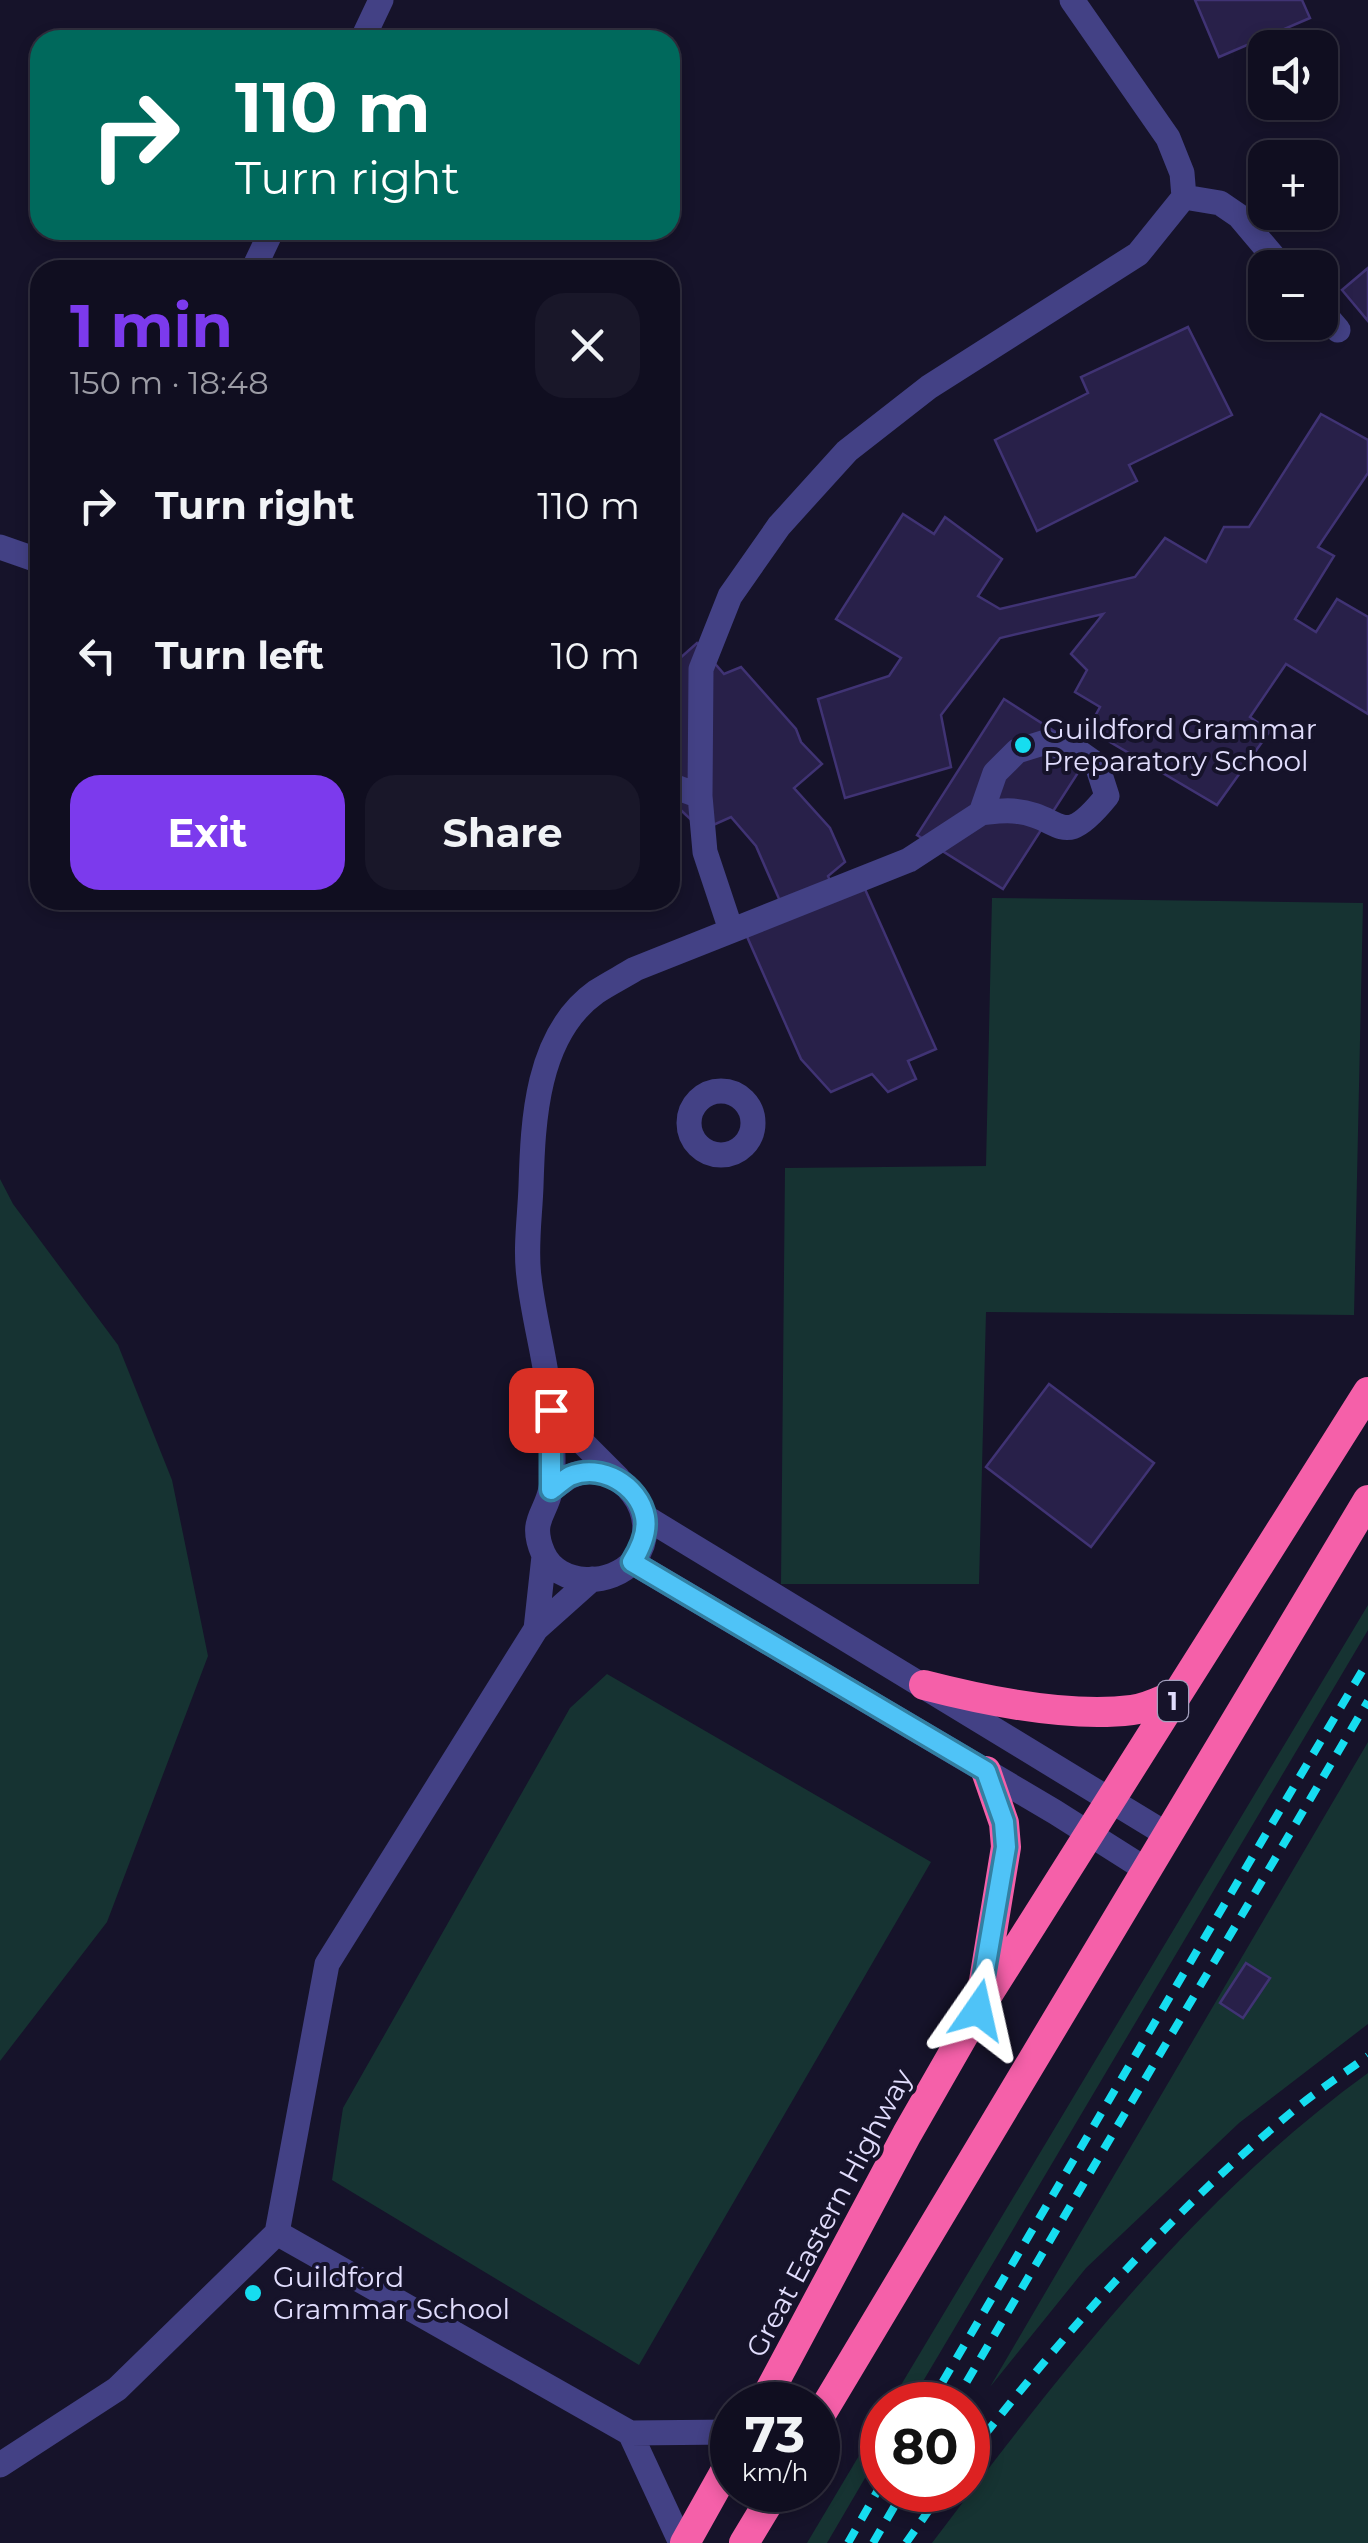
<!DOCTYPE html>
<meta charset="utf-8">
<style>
:root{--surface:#100e20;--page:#191729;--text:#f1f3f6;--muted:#9c9ca5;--line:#302e3e;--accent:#7c3aed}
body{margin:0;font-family:Montserrat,sans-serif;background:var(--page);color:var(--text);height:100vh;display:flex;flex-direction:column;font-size:38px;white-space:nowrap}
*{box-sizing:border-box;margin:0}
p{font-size:32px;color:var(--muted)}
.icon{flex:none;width:55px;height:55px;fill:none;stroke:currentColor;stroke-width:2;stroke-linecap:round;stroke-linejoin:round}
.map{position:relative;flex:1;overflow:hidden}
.details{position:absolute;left:30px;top:260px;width:650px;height:650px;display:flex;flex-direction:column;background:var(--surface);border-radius:30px;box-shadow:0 5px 15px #0003,0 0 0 2px var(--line)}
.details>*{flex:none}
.banner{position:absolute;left:30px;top:30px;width:650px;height:210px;border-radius:30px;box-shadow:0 5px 15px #0003,0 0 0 2px var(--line);background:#00695c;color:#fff;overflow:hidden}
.fabs{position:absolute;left:1248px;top:30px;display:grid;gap:20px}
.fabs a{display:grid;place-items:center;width:90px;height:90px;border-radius:20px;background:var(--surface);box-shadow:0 5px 15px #0003,0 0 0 2px var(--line);font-size:50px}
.speed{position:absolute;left:710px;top:2382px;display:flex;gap:20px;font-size:50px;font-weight:700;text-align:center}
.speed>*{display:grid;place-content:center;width:130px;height:130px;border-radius:50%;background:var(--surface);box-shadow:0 5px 15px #0003,0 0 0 2px var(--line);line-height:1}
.speed small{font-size:25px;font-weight:400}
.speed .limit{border:15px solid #d22;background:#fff;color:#111}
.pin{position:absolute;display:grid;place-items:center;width:85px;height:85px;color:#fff;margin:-42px;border-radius:20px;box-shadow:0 5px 15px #0006}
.me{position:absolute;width:110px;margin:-55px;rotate:11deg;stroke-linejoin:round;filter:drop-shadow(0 0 8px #0008)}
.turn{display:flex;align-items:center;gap:35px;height:210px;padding:0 40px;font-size:45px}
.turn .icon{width:130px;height:130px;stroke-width:2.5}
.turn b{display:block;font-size:70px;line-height:85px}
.round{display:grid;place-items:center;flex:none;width:105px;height:105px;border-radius:30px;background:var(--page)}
.overview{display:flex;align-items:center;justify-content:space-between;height:170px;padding:0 40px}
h1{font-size:60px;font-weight:700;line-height:75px;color:var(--accent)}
.button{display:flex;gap:20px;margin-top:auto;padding:20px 40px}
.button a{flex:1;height:115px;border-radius:30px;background:var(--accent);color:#fff;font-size:40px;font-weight:700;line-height:115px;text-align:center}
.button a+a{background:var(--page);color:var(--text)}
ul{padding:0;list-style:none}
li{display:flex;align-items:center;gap:30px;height:150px;padding:0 40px}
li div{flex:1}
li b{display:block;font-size:38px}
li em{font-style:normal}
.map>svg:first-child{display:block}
</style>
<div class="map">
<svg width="1368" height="2543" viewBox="0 0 1368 2543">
<rect width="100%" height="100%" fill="#16132a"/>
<!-- green -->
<path fill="#163332" d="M 992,898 L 1363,903 L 1354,1315 L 986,1312 L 979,1584 L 781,1584 L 785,1168 L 986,1166 Z
M 0,1179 L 13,1204 L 118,1345 L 172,1480 L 208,1656 L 107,1922 L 0,2061 Z
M 1368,1605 L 1368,1630 L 909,2405 L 889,2405 Z
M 607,1674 L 931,1862 L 639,2365 L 332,2180 L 343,2108 L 570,1708 Z
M 1368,1742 L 1368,2024 L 1239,2123 L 1086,2268 L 990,2387 Z
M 1368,2073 L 1368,2543 L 932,2543 C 1060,2373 1194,2199 1368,2073 Z
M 882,2417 L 882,2449 L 827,2543 L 807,2543 Z"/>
<!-- building -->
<path fill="#282049" stroke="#403374" stroke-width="2.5" d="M 1195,0 L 1302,0 L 1310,18 L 1219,57 Z
M 1368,268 L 1368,321 L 1342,290 Z
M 1188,327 L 1232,415 L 1129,465 L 1137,481 L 1037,531 L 995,440 L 1088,393 L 1081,377 Z
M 1321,414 L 1368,440 L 1368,473 L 1318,547 L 1334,556 L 1295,619 L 1316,632 L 1337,599 L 1368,617 L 1368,714 L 1286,664 L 1250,717 L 1270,731 L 1217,805 L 1088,729 L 1100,707 L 1075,692 L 1087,670 L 1071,654 L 1103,614 L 1000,638 L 941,715 L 951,767 L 845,798 L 818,699 L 889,676 L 901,658 L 836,619 L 903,514 L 934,534 L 945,517 L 1002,559 L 978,596 L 1000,609 L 1135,577 L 1165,538 L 1206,562 L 1224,527 L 1249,527 Z
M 697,643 L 724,674 L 741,667 L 796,729 L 801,742 L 822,764 L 794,788 L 830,828 L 845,862 L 828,876 L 838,899 L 864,887 L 936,1049 L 908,1061 L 916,1079 L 888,1092 L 872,1074 L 831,1092 L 801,1059 L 745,932 L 780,901 L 756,846 L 731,817 L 702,830 L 670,800 L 670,667 Z
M 1004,699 L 1090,754 L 1003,889 L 917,835 Z
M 1049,1384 L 1154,1463 L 1091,1547 L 986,1467 Z
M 1246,1963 L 1270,1978 L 1243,2018 L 1220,2003 Z"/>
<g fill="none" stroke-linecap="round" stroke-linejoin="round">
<!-- minor -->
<path stroke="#434185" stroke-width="25" d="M 362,40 L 381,0
M 1184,197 L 1220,203 L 1239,216 L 1283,268
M 253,270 L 272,230
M 1320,309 L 1338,330
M 0,547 L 40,561
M 670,785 L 700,796
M 731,930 L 705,852 L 700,796 L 701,669 L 730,596 L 779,526 L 847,451 L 929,387 L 1138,254 L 1184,197 L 1182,173 L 1168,138 L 1072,0
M689 1123a32 32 0 1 1 64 0a32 32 0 1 1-64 0Z
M 551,1411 L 618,1478
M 551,1490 C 557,1486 563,1480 569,1477 C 619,1452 667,1518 634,1560 C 612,1587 558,1587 543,1553 C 529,1520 546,1515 551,1488 C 555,1466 552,1435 551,1412 C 548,1367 534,1322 529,1277 C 525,1248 530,1216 531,1186 C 533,1121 536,1035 596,992 C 608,984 622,977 635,969 L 909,860 L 981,813 L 995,773 L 1017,751 L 1046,742 L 1080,753 L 1097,765 L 1107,796 C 1060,854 1064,815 1013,811 C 1002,810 991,812 981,813
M 645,1517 L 1166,1834
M 632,1562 L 1055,1812 L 1145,1869
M 536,1629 L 544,1556
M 277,2233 L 327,1964 L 536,1629 L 592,1579
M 630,2433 L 681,2543
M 0,2465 L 117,2389 L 277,2233 L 630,2433 L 732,2432"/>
<!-- highway -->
<path stroke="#f560a9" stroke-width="30" d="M 924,1685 C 986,1701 1068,1718 1132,1710 C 1148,1708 1162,1700 1177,1694
M 982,1993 L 1006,1847 L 1004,1823 L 986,1771
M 762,2405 L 907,2134 L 978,2010 L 1368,1392
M 818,2419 L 1368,1500
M 685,2543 L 732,2459
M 744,2543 L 776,2490"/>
<!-- rail -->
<path stroke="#16ddf0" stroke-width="8" stroke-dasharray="15 12" stroke-linecap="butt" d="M 929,2405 L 1368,1661
M 953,2405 L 1368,1701
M 968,2456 C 1066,2331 1171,2212 1294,2110 C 1317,2091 1343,2074 1368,2056
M 848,2543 L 882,2483
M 873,2543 L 904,2490
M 906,2543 L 943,2490"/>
</g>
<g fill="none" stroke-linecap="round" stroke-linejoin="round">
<!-- route casing -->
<g stroke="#337fa1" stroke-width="25">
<path id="route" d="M 551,1410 L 551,1490 C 557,1486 564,1479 570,1476 C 601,1463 639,1485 645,1517 C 648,1533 640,1549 632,1562 L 986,1771 L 1004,1822 L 1006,1847 L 978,2010"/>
</g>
<!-- route -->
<use href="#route" stroke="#4fc3f7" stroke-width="18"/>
</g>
<!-- markers -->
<g fill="#16ddf0" stroke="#16132a" stroke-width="4">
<circle cx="1023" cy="745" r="10"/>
<circle cx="253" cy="2293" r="10"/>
</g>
<g text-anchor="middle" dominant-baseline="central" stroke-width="8" stroke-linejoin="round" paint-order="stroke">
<!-- shield labels -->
<rect fill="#16132a" stroke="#a4a0be" stroke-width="2.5" x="1158" y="1681" width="30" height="40" rx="8"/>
<g font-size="25" font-weight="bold" fill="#e1ddfd">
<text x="1173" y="1701">1</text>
</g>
<!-- poi labels -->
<g font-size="28" fill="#e1ddfd" stroke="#16132a" text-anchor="start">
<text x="1043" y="729">Guildford Grammar<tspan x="1043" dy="32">Preparatory School</tspan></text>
<text x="273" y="2277">Guildford<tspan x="273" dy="32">Grammar School</tspan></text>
</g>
<!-- street labels -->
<g font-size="28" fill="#e1ddfd" stroke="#16132a">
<text transform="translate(829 2213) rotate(-62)">Great Eastern Highway</text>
</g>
</g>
</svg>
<div class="fabs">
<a><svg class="icon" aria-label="sound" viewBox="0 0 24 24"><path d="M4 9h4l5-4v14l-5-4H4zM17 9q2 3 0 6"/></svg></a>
<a>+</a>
<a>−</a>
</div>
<div class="speed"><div>73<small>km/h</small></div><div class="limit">80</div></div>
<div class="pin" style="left:551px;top:1410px;background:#d93025"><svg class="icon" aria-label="arrive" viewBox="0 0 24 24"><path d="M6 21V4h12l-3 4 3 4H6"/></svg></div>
<svg class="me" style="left:978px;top:2010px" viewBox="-20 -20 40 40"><path d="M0-17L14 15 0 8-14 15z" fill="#4fc3f7" stroke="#fff" stroke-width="4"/></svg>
<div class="banner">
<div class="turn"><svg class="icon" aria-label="right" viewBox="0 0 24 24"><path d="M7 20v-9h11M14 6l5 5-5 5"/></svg><div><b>110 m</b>Turn right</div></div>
</div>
<section class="details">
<div class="overview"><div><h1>1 min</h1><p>150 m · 18:48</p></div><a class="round"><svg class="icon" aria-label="close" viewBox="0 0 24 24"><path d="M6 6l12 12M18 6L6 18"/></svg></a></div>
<ul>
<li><svg class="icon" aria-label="right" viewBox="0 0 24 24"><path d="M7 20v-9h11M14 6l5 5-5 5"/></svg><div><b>Turn right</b></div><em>110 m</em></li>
<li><svg class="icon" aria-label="left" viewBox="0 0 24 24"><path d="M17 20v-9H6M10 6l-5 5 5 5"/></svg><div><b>Turn left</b></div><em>10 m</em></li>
</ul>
<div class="button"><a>Exit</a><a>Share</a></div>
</section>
</div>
